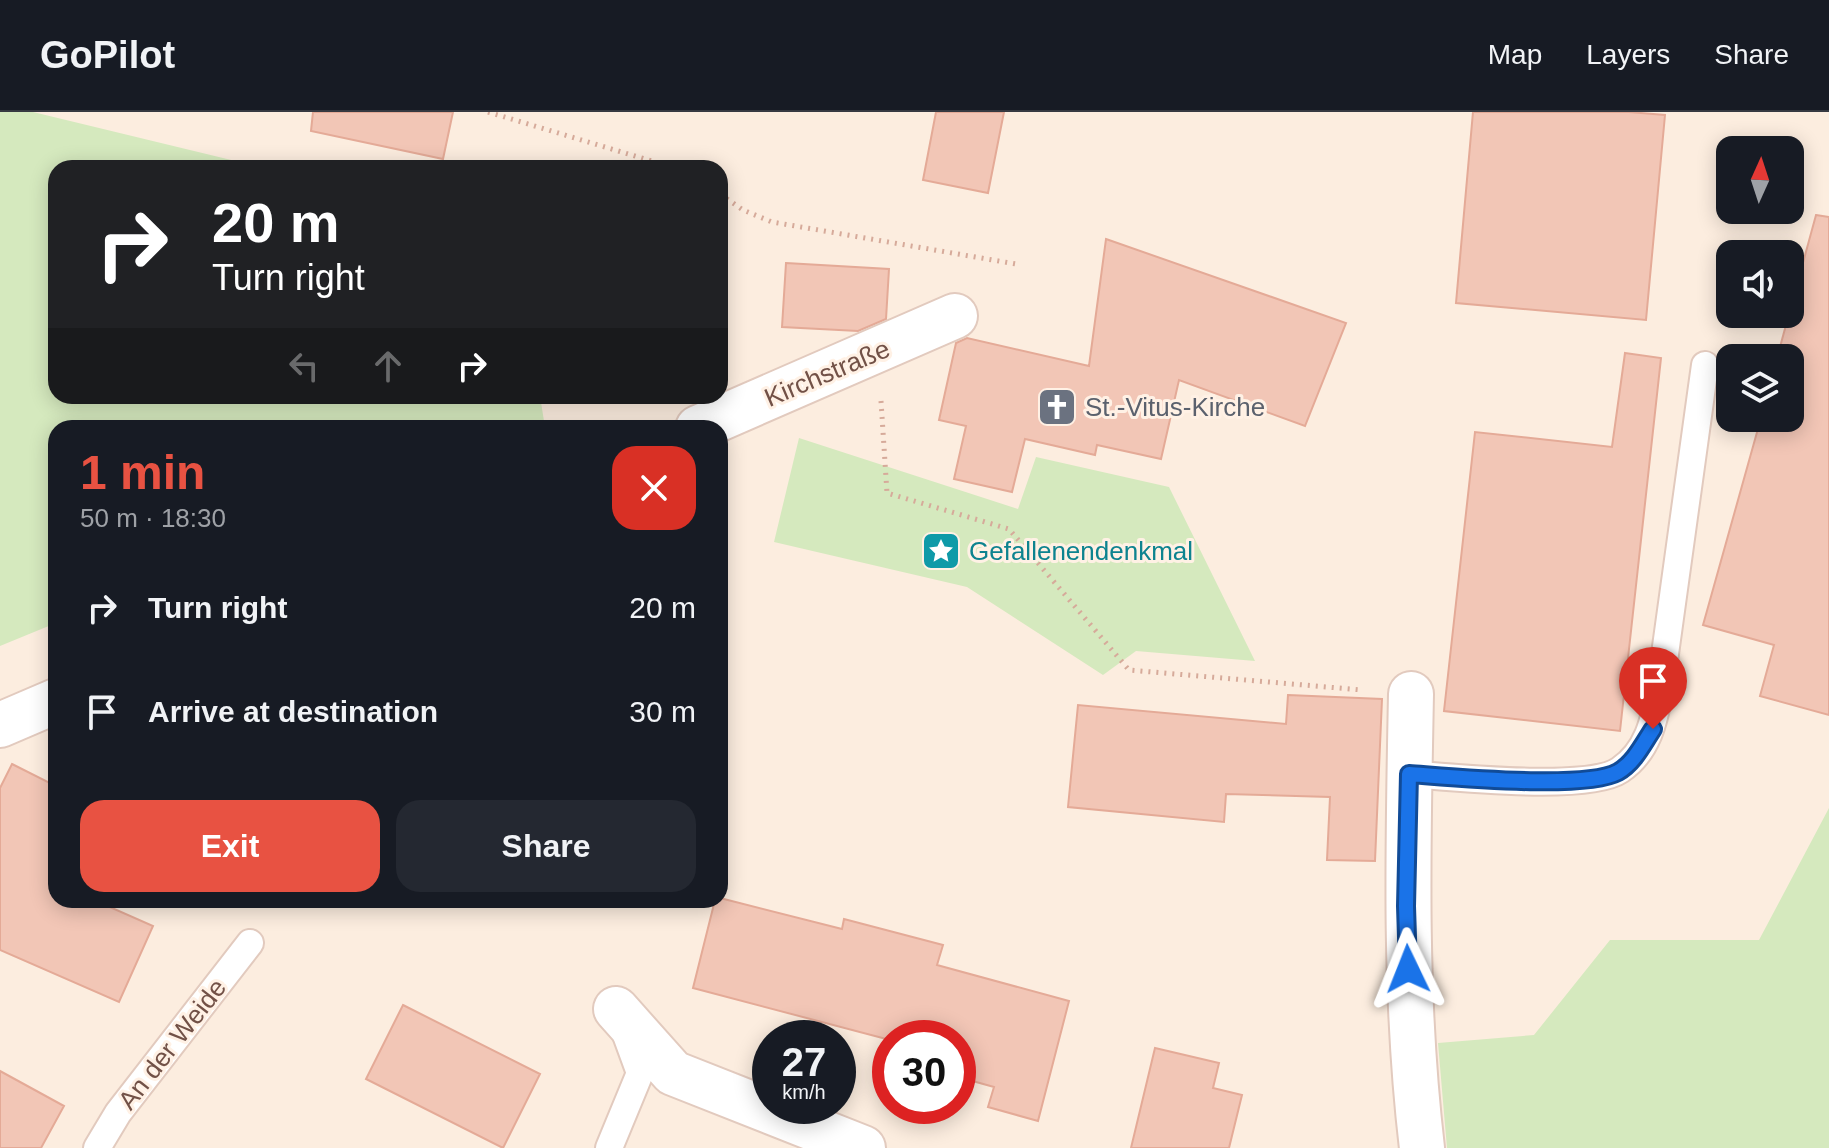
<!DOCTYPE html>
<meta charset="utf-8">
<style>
:root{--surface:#171b24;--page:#242831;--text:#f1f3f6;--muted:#9ea1a6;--line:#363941;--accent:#e85242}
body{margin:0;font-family:Helvetica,sans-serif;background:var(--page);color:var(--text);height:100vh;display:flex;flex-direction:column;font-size:30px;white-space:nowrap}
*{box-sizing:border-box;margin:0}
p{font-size:26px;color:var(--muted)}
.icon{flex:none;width:44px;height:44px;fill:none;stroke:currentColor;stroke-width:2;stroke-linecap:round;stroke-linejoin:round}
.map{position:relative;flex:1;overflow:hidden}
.panel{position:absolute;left:48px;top:308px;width:680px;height:488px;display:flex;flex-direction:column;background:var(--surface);border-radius:24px;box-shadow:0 4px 20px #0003}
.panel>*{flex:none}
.hud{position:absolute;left:48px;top:48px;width:680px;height:244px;border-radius:24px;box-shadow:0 4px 20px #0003;background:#202124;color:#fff;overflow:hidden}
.needle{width:52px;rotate:3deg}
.tools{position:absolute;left:1716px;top:24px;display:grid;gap:16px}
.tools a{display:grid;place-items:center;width:88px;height:88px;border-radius:16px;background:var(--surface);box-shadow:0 4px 20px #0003;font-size:40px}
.speed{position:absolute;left:752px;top:908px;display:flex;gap:16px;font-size:40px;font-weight:700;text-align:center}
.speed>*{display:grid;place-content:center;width:104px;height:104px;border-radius:50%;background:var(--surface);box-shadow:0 4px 20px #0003;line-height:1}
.speed small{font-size:20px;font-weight:400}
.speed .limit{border:12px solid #d22;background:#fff;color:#111}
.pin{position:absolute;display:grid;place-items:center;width:68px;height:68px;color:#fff;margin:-82px -34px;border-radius:50% 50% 50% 0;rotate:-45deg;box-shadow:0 0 8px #0007}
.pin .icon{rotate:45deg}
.me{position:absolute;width:88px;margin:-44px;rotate:358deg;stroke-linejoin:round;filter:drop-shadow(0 0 6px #0008)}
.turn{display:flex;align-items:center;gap:28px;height:168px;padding:0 32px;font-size:36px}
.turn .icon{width:104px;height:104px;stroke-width:2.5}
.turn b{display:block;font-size:56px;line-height:68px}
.lanes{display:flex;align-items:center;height:76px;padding:0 32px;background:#0003;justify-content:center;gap:40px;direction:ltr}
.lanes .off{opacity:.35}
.round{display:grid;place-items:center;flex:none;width:84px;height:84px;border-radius:24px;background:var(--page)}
.headline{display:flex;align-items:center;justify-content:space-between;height:136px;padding:0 32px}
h1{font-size:48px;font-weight:800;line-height:60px;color:var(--accent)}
.primary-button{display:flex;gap:16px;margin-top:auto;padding:16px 32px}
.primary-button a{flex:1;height:92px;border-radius:24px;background:var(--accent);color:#fff;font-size:32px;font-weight:800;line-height:92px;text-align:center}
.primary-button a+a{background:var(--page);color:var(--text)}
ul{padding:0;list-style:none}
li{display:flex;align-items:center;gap:24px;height:104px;padding:0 32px}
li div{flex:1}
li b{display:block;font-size:30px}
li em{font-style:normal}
header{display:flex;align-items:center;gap:48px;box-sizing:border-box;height:112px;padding:0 40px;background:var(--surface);border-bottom:2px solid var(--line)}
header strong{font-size:38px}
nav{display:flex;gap:44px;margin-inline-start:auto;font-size:28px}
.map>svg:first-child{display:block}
</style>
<header>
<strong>GoPilot</strong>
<nav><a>Map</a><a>Layers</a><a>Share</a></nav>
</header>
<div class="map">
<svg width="1829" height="1036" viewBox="0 0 1829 1036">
<rect width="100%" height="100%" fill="#fceddf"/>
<!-- green -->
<path fill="#d5e9be" d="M 0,0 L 33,0 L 264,56 L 56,56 L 56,284 L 540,284 L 544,309 L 526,316 L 56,316 L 56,511 L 0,534 Z
M 799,326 L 1018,397 L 1036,345 L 1169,375 L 1255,549 L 1136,539 L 1103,563 L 967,475 L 774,430 Z
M 1829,696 L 1829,1036 L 1447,1036 L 1438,931 L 1534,923 L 1610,828 L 1759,828 Z"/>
<!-- building -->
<path fill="#f2c6b6" stroke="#e4aa97" stroke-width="2" d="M 313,0 L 453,0 L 443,47 L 311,19 Z
M 936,0 L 1004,0 L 988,81 L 923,68 Z
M 1473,0 L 1629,0 L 1665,3 L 1646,208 L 1456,191 Z
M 1816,103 L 1829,105 L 1829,603 L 1760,584 L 1774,533 L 1703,513 L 1761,306 L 1790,306 L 1790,246 L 1777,246 Z
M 1106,127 L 1346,211 L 1305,314 L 1179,268 L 1161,347 L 1097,333 L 1095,343 L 1025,327 L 1012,380 L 954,367 L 966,314 L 939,308 L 956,231 L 967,226 L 1089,254 Z
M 786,151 L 889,157 L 886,207 L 858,219 L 782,215 Z
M 1625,241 L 1661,246 L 1620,619 L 1444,599 L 1475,320 L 1612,335 Z
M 1288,583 L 1382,587 L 1375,749 L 1327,748 L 1330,685 L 1226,682 L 1224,710 L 1068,695 L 1078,593 L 1286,612 Z
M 12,652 L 56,674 L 56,788 L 94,788 L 153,814 L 119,890 L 0,838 L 0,676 Z
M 720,786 L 842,817 L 844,807 L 943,833 L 937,853 L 1069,889 L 1038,1009 L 988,995 L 994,975 L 958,965 L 958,926 L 890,928 L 693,876 L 715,788 Z
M 403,893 L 540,962 L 503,1036 L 366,967 Z
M 1155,936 L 1219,951 L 1213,976 L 1242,983 L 1229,1036 L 1131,1036 Z
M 0,959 L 64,994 L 41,1036 L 0,1036 Z"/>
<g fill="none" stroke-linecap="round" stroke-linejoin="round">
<!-- lane casing -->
<g stroke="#e2cabe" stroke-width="30">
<path id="lane" d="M 1409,662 C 1451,665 1588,680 1620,658 C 1648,639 1654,609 1660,578 L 1705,253
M 97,1036 L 118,1001 L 250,831
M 609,1036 L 640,961 L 625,920"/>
</g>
<!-- street casing -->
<g stroke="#e2cabe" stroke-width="48">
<path id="street" d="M 698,316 L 955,204
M 1411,582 C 1408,734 1404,885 1422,1036
M 0,613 L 56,589
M 616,897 L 673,961 L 863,1036"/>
</g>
<!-- path -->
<path stroke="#d6aa9a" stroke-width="5" stroke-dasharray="2 6" stroke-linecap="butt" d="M 488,0 L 675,56
M 720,82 L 743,98 L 772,110 L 1016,152
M 881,289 L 887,381 L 1009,417 L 1129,558 L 1362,578"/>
<!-- lane -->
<use href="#lane" stroke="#fff" stroke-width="26"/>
<!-- street -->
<use href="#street" stroke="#fff" stroke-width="44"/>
</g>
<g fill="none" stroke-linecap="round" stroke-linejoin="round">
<!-- route casing -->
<g stroke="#114b97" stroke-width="20">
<path id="route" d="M 1408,857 L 1406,794 L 1409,662 C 1451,665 1585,678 1618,660 C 1634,651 1643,632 1653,617"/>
</g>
<!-- route -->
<use href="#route" stroke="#1a73e8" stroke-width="14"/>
</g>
<!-- icons -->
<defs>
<g id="church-square" transform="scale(2)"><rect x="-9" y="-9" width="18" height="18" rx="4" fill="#6b7280" stroke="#fff1e5"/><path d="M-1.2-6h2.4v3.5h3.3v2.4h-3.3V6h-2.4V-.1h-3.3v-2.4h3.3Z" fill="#fff"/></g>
<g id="sight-square" transform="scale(2)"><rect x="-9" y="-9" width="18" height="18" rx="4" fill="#0f9aa8" stroke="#fff1e5"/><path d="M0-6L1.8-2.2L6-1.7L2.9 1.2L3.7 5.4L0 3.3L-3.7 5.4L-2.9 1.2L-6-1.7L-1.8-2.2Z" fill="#fff"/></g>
</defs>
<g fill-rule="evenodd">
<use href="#church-square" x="1057" y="295"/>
<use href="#sight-square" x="941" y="439"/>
</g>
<g text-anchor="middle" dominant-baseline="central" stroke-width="6" stroke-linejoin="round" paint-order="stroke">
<!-- street labels -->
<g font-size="26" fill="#725147" stroke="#fff1e5">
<text transform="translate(827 261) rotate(-23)">Kirchstraße</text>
<text transform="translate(172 932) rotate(-52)">An der Weide</text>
</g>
<!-- worship labels -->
<g font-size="26" fill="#5b616d" stroke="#fff1e5" text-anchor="start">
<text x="1085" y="295">St.-Vitus-Kirche</text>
</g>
<!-- culture labels -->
<g font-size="26" fill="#0d838f" stroke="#fff1e5" text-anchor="start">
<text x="969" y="439">Gefallenendenkmal</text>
</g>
</g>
</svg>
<div class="tools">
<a><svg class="needle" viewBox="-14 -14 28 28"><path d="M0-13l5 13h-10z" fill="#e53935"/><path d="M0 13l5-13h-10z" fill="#9ea1a6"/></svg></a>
<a><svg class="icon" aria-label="sound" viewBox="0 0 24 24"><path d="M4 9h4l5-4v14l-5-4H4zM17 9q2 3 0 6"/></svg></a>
<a><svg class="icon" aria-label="layers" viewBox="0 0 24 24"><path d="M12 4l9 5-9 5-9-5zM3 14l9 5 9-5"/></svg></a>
</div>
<div class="speed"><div>27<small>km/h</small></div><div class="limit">30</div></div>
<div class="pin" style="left:1653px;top:617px;background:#d93025"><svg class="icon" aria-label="arrive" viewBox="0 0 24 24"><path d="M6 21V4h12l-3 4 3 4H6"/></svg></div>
<svg class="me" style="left:1408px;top:857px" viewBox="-20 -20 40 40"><path d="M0-17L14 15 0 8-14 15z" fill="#1a73e8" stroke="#fff" stroke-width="4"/></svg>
<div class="hud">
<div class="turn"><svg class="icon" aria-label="right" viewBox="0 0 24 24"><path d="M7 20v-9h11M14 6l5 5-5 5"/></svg><div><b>20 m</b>Turn right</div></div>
<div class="lanes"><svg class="icon off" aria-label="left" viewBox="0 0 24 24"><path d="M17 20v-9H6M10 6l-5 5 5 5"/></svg><svg class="icon off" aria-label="ahead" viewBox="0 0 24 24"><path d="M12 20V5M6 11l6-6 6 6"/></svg><svg class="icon" aria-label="right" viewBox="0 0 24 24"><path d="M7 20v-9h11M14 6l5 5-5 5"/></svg></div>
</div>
<section class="panel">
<div class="headline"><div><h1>1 min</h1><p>50 m · 18:30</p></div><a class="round" style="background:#d93025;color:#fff"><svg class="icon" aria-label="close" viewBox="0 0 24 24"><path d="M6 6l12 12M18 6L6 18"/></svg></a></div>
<ul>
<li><svg class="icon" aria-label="right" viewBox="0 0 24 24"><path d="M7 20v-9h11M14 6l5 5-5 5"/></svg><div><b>Turn right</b></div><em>20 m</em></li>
<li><svg class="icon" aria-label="arrive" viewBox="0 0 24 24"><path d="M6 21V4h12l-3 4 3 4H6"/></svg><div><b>Arrive at destination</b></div><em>30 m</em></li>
</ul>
<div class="primary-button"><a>Exit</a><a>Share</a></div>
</section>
</div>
